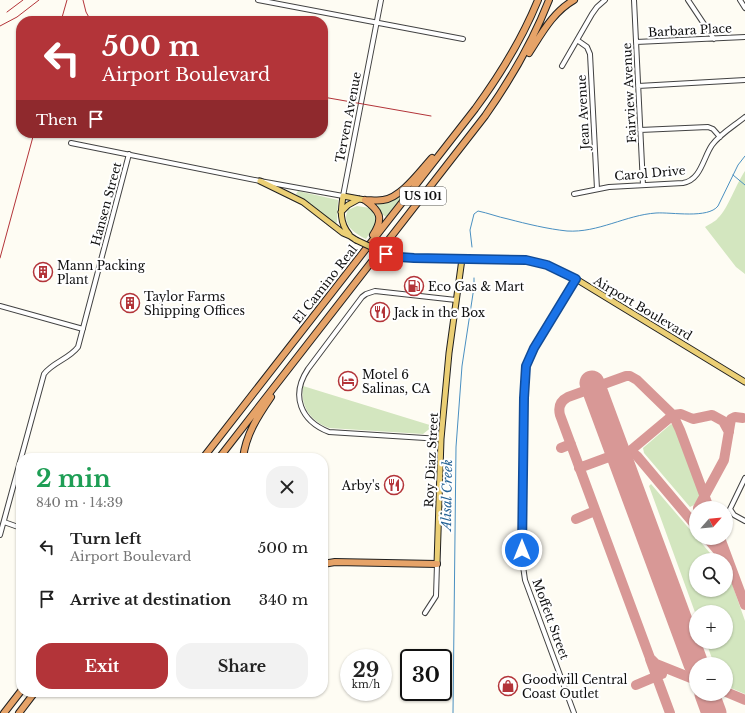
<!DOCTYPE html>
<meta charset="utf-8">
<style>
:root{--surface:#fff;--page:#f2f2f2;--text:#222;--muted:#767676;--accent:#b33439}
body{margin:0;font-family:"Libre Baskerville",serif;background:var(--page);color:var(--text);height:100vh;display:flex;flex-direction:column;font-size:15px;white-space:nowrap}
*{box-sizing:border-box;margin:0}
p{font-size:13px;color:var(--muted)}
.icon{flex:none;width:22px;height:22px;fill:none;stroke:currentColor;stroke-width:2;stroke-linecap:round;stroke-linejoin:round}
.map{position:relative;flex:1;overflow:hidden}
.sheet{position:absolute;left:16px;top:453px;width:312px;height:244px;display:flex;flex-direction:column;background:var(--surface);border-radius:16px;box-shadow:0 1px 3px #0004}
.sheet>*{flex:none}
.top-card{position:absolute;left:16px;top:16px;width:312px;height:122px;border-radius:16px;box-shadow:0 1px 3px #0004;background:#b33439;color:#fff;overflow:hidden}
.needle{width:26px;rotate:63deg}
.fabs{position:absolute;left:689px;top:501px;display:grid;gap:8px}
.fabs a{display:grid;place-items:center;width:44px;height:44px;border-radius:50%;background:var(--surface);box-shadow:0 1px 3px #0004;font-size:20px}
.speed{position:absolute;left:340px;top:649px;display:flex;gap:8px;font-size:20px;font-weight:700;text-align:center}
.speed>*{display:grid;place-content:center;width:52px;height:52px;border-radius:50%;background:var(--surface);box-shadow:0 1px 3px #0004;line-height:1}
.speed small{font-size:10px;font-weight:400}
.speed .limit{border:2px solid #111;border-radius:6px;background:#fff;color:#111}
.pin{position:absolute;display:grid;place-items:center;width:34px;height:34px;color:#fff;margin:-17px;border-radius:8px;box-shadow:0 2px 6px #0006}
.me{position:absolute;width:44px;margin:-22px;rotate:0deg;stroke-linejoin:round;filter:drop-shadow(0 0 3px #0008)}
.turn{display:flex;align-items:center;gap:14px;height:84px;padding:0 20px;font-size:18px}
.turn .icon{width:52px;height:52px;stroke-width:2.5}
.turn b{display:block;font-size:28px;line-height:34px}
.then{display:flex;align-items:center;height:38px;padding:0 20px;background:#0003;gap:8px;font-size:15px}
.round{display:grid;place-items:center;flex:none;width:42px;height:42px;border-radius:16px;background:var(--page)}
.head{display:flex;align-items:center;justify-content:space-between;height:68px;padding:0 20px}
h1{font-size:24px;font-weight:700;line-height:30px;color:#1e9e55}
.action{display:flex;gap:8px;margin-top:auto;padding:8px 20px}
.action a{flex:1;height:46px;border-radius:16px;background:var(--accent);color:#fff;font-size:16px;font-weight:700;line-height:46px;text-align:center}
.action a+a{background:var(--page);color:var(--text)}
ul{padding:0;list-style:none}
li{display:flex;align-items:center;gap:12px;height:52px;padding:0 20px}
li div{flex:1}
li b{display:block;font-size:15px}
li em{font-style:normal}
.map>svg:first-child{display:block}
</style>
<div class="map">
<svg width="745" height="713" viewBox="0 0 745 713">
<rect width="100%" height="100%" fill="#fefcf3"/>
<!-- green -->
<path fill="#d3e6bf" d="M 745,171 L 745,274 L 736,267 L 705,227 C 709,224 715,222 718,218 C 728,209 736,184 745,171 Z
M 407,188 L 408,189 L 386,217 C 381,214 378,210 378,204 L 393,200 Z
M 298,191 L 338,200 L 337,222 L 335,224 L 296,194 Z
M 357,206 L 370,208 C 383,217 372,229 366,239 C 354,233 341,224 348,210 Z
M 303,386 L 433,426 L 423,434 L 329,428 C 311,421 300,407 303,386 Z
M 671,424 L 674,426 L 700,496 L 694,505 L 690,507 L 644,453 L 643,448 Z
M 651,484 L 716,560 L 696,560 L 696,590 L 726,590 L 726,572 L 729,575 L 745,621 L 745,694 L 726,686 L 726,664 L 714,664 L 706,642 L 726,642 L 726,612 L 696,612 L 696,615 L 649,486 Z"/>
<g fill="none" stroke-linecap="round" stroke-linejoin="round">
<!-- stream -->
<path stroke="#4a90c1" stroke-width="1" d="M 733,175 L 745,185
M 472,247 L 470,230 L 474,214 L 478,211 C 488,213 498,217 508,219 C 527,224 548,229 567,231 C 598,233 626,215 656,213 C 672,212 708,219 718,206 L 738,165 L 745,156
M 453,713 L 456,447 L 462,366 L 474,287 L 474,278"/>
<!-- taxiway -->
<path stroke="#d89896" stroke-width="10" d="M 561,448 L 571,444
M 630,451 L 673,415 L 681,414 L 693,419 L 712,415 L 723,421 L 729,432
M 579,468 L 625,451 L 630,451 L 637,456 L 696,526
M 698,508 L 724,460 L 731,419 L 735,417 L 743,418
M 576,519 L 595,511
M 707,538 L 726,560
M 720,538 L 745,605
M 650,659 L 670,713
M 696,680 L 656,664 L 650,658 L 560,415 C 558,407 560,401 568,397 L 626,376 L 630,376 L 637,380 L 673,415 L 680,430 L 709,508
M 636,685 L 662,674
M 726,692 L 745,700"/>
<!-- runway -->
<path stroke="#d89896" stroke-width="25" d="M 592,383 L 696,664
M 707,694 L 714,713"/>
<!-- minor casing -->
<g stroke="#424242" stroke-width="6">
<path id="minor" d="M 258,0 L 463,39
M 634,0 L 643,185
M 688,0 L 714,39
M 740,0 L 745,8
M 577,40 L 587,47 L 590,54 L 597,189
M 636,42 L 745,37
M 562,66 L 592,14 L 597,7 L 605,0
M 638,86 L 745,80
M 640,130 L 708,127 L 713,129 L 720,137
M 71,143 L 260,181 L 343,196 L 381,0
M 574,194 L 609,187 L 683,183 C 701,180 703,158 712,145 C 720,134 734,126 745,117
M 0,306 L 83,329
M 441,439 L 329,432 C 301,421 290,396 308,369 L 362,297 L 366,294 L 375,291 L 456,300
M 745,478 L 730,509 L 734,515 L 745,521
M 4,522 L 21,528
M 0,535 L 44,374 C 53,362 69,359 78,347 L 129,154
M 425,613 L 436,596 L 437,564
M 574,713 L 525,580 L 522,559 L 525,372 L 528,362 L 534,348 L 576,279"/>
</g>
<!-- major casing -->
<g stroke="#202020" stroke-width="7">
<path id="major" d="M 260,181 L 303,202 L 343,233 L 350,236 L 356,240
M 341,212 L 348,205 L 359,199
M 349,234 C 339,222 341,210 343,196 L 365,200
M 386,254 L 399,257 L 414,258 L 526,260 L 547,265 L 576,279 L 745,382
M 437,564 L 441,439 L 449,353 L 462,259"/>
</g>
<!-- highway casing -->
<g stroke="#202020" stroke-width="8">
<path id="highway" d="M 529,53 C 542,33 553,12 574,0
M 365,200 C 371,200 377,201 383,200 C 401,198 420,171 432,158
M 365,200 C 380,211 384,218 373,235
M 203,458 L 475,109 C 500,75 522,39 538,0
M 219,458 L 485,116 C 511,79 533,41 549,0
M 243,458 C 246,434 258,416 271,397
M 323,564 L 335,562 L 437,564
M 4,713 L 21,691
M 19,713 L 35,692"/>
</g>
<!-- minor -->
<use href="#minor" stroke="#fff" stroke-width="4"/>
<!-- major -->
<use href="#major" stroke="#ebcf75" stroke-width="5"/>
<!-- highway -->
<use href="#highway" stroke="#e6a368" stroke-width="6"/>
<!-- rail -->
<path stroke="#b33439" stroke-width="1" d="M 83,0 L 86,12 L 91,21
M 7,12 L 23,0
M 61,21 L 67,0
M 0,26 L 17,17 L 39,0
M 323,97 L 431,116
M 0,258 L 34,133"/>
<!-- major-bridge casing -->
<g stroke="#202020" stroke-width="7" stroke-linecap="butt">
<path id="major-bridge" d="M 356,240 L 386,254"/>
</g>
<!-- major-bridge -->
<use href="#major-bridge" stroke="#ebcf75" stroke-width="5"/>
</g>
<g fill="none" stroke-linecap="round" stroke-linejoin="round">
<!-- route casing -->
<g stroke="#114b97" stroke-width="10">
<path id="route" d="M 386,254 L 399,257 L 414,258 L 526,260 L 547,265 L 576,279 L 534,348 L 526,366 L 524,398 L 522,550"/>
</g>
<!-- route -->
<use href="#route" stroke="#1a73e8" stroke-width="7"/>
</g>
<!-- icons -->
<defs>
<g id="building-ring" transform="scale(1)"><circle r="9.5" fill="#fff" stroke="#b33439" stroke-width="1.5"/><path d="M-4-6H4V6H1V3H-1V6H-4ZM-2.5-4.3h1.7v1.8h-1.7ZM.8-4.3h1.7v1.8H.8ZM-2.5-1h1.7V.8h-1.7ZM.8-1h1.7V.8H.8Z" fill="#b33439"/></g>
<g id="fuel-ring" transform="scale(1)"><circle r="9.5" fill="#fff" stroke="#b33439" stroke-width="1.5"/><path d="M-5.5-6h7V0h2V4h1.3V-2.5L3-4.5l.8-.8L6-3V5H2.5V1h-1V6h-7ZM-4.2-4.7v3.2H.2V-4.7Z" fill="#b33439"/></g>
<g id="restaurant-ring" transform="scale(1)"><circle r="9.5" fill="#fff" stroke="#b33439" stroke-width="1.5"/><path d="M-5-6h1v4h1v-4h1v4h1v-4h1v5L-1.5 .5V6h-2V.5L-5-1ZM5-6V6H3V1.5H1.5Q1.5-4 5-6Z" fill="#b33439"/></g>
<g id="hotel-ring" transform="scale(1)"><circle r="9.5" fill="#fff" stroke="#b33439" stroke-width="1.5"/><path d="M-6-4.5h1.5V1H6V5H4.5V3h-9V5H-6ZM-4 0a1.8 1.8 0 1 1 3.6 0ZM.5 0V-2.5h3Q6-2.5 6 0Z" fill="#b33439"/></g>
<g id="shop-ring" transform="scale(1)"><circle r="9.5" fill="#fff" stroke="#b33439" stroke-width="1.5"/><path d="M-5-2.5h2.3a2.7 3.5 0 0 1 5.4 0H5L5.5 6h-11ZM-1.5-2.5h3a1.5 2.3 0 0 0-3 0Z" fill="#b33439"/></g>
</defs>
<g fill-rule="evenodd">
<use href="#building-ring" x="43" y="272"/>
<use href="#fuel-ring" x="414" y="286"/>
<use href="#building-ring" x="130" y="303"/>
<use href="#restaurant-ring" x="380" y="312"/>
<use href="#hotel-ring" x="348" y="381"/>
<use href="#restaurant-ring" x="394" y="485"/>
<use href="#shop-ring" x="508" y="686"/>
</g>
<g text-anchor="middle" dominant-baseline="central" stroke-width="4" stroke-linejoin="round" paint-order="stroke">
<!-- shield labels -->
<rect fill="#fff" stroke="#575757" stroke-width="1" x="400" y="187" width="46" height="18" rx="3"/>
<g font-size="11" font-weight="bold" fill="#0f0f0f">
<text x="423" y="196">US 101</text>
</g>
<!-- street labels -->
<g font-size="12" fill="#0f0f0f" stroke="#fff">
<text transform="translate(690 30) rotate(-3)">Barbara Place</text>
<text transform="translate(629 93) rotate(-93)">Fairview Avenue</text>
<text transform="translate(583 112) rotate(-93)">Jean Avenue</text>
<text transform="translate(348 117) rotate(-79)">Terven Avenue</text>
<text transform="translate(650 173) rotate(-5)">Carol Drive</text>
<text transform="translate(106 204) rotate(-75)">Hansen Street</text>
<text transform="translate(325 284) rotate(-52)">El Camino Real</text>
<text transform="translate(643 308) rotate(31)">Airport Boulevard</text>
<text transform="translate(431 460) rotate(-87)">Roy Diaz Street</text>
<text transform="translate(551 619) rotate(70)">Moffett Street</text>
</g>
<!-- poi labels -->
<g font-size="12" fill="#0f0f0f" stroke="#fff" text-anchor="start">
<text x="57" y="265">Mann Packing<tspan x="57" dy="14">Plant</tspan></text>
<text x="428" y="286">Eco Gas &amp; Mart</text>
<text x="144" y="296">Taylor Farms<tspan x="144" dy="14">Shipping Offices</tspan></text>
<text x="394" y="312">Jack in the Box</text>
<text x="362" y="374">Motel 6<tspan x="362" dy="14">Salinas, CA</tspan></text>
<text x="380" y="485" text-anchor="end">Arby's</text>
<text x="522" y="679">Goodwill Central<tspan x="522" dy="14">Coast Outlet</tspan></text>
</g>
<!-- water labels -->
<g font-size="13" font-style="italic" fill="#246396" stroke="#fff">
<text transform="translate(447 495) rotate(-89)">Alisal Creek</text>
</g>
</g>
</svg>
<div class="fabs">
<a><svg class="needle" viewBox="-14 -14 28 28"><path d="M0-13l5 13h-10z" fill="#e53935"/><path d="M0 13l5-13h-10z" fill="#767676"/></svg></a>
<a><svg class="icon" aria-label="search" viewBox="0 0 24 24"><circle cx="10" cy="10" r="6"/><path d="M15 15l6 6"/></svg></a>
<a>+</a>
<a>−</a>
</div>
<div class="speed"><div>29<small>km/h</small></div><div class="limit">30</div></div>
<div class="pin" style="left:386px;top:254px;background:#d93025"><svg class="icon" aria-label="arrive" viewBox="0 0 24 24"><path d="M6 21V4h12l-3 4 3 4H6"/></svg></div>
<svg class="me" style="left:522px;top:550px" viewBox="-20 -20 40 40"><circle r="17" fill="#1a73e8" stroke="#fff" stroke-width="3"/><path d="M0-11L8 9 0 5-8 9z" fill="#fff"/></svg>
<div class="top-card">
<div class="turn"><svg class="icon" aria-label="left" viewBox="0 0 24 24"><path d="M17 20v-9H6M10 6l-5 5 5 5"/></svg><div><b>500 m</b>Airport Boulevard</div></div>
<div class="then">Then<svg class="icon" aria-label="arrive" viewBox="0 0 24 24"><path d="M6 21V4h12l-3 4 3 4H6"/></svg></div>
</div>
<section class="sheet">
<div class="head"><div><h1>2 min</h1><p>840 m · 14:39</p></div><a class="round"><svg class="icon" aria-label="close" viewBox="0 0 24 24"><path d="M6 6l12 12M18 6L6 18"/></svg></a></div>
<ul>
<li><svg class="icon" aria-label="left" viewBox="0 0 24 24"><path d="M17 20v-9H6M10 6l-5 5 5 5"/></svg><div><b>Turn left</b><p>Airport Boulevard</p></div><em>500 m</em></li>
<li><svg class="icon" aria-label="arrive" viewBox="0 0 24 24"><path d="M6 21V4h12l-3 4 3 4H6"/></svg><div><b>Arrive at destination</b></div><em>340 m</em></li>
</ul>
<div class="action"><a>Exit</a><a>Share</a></div>
</section>
</div>
